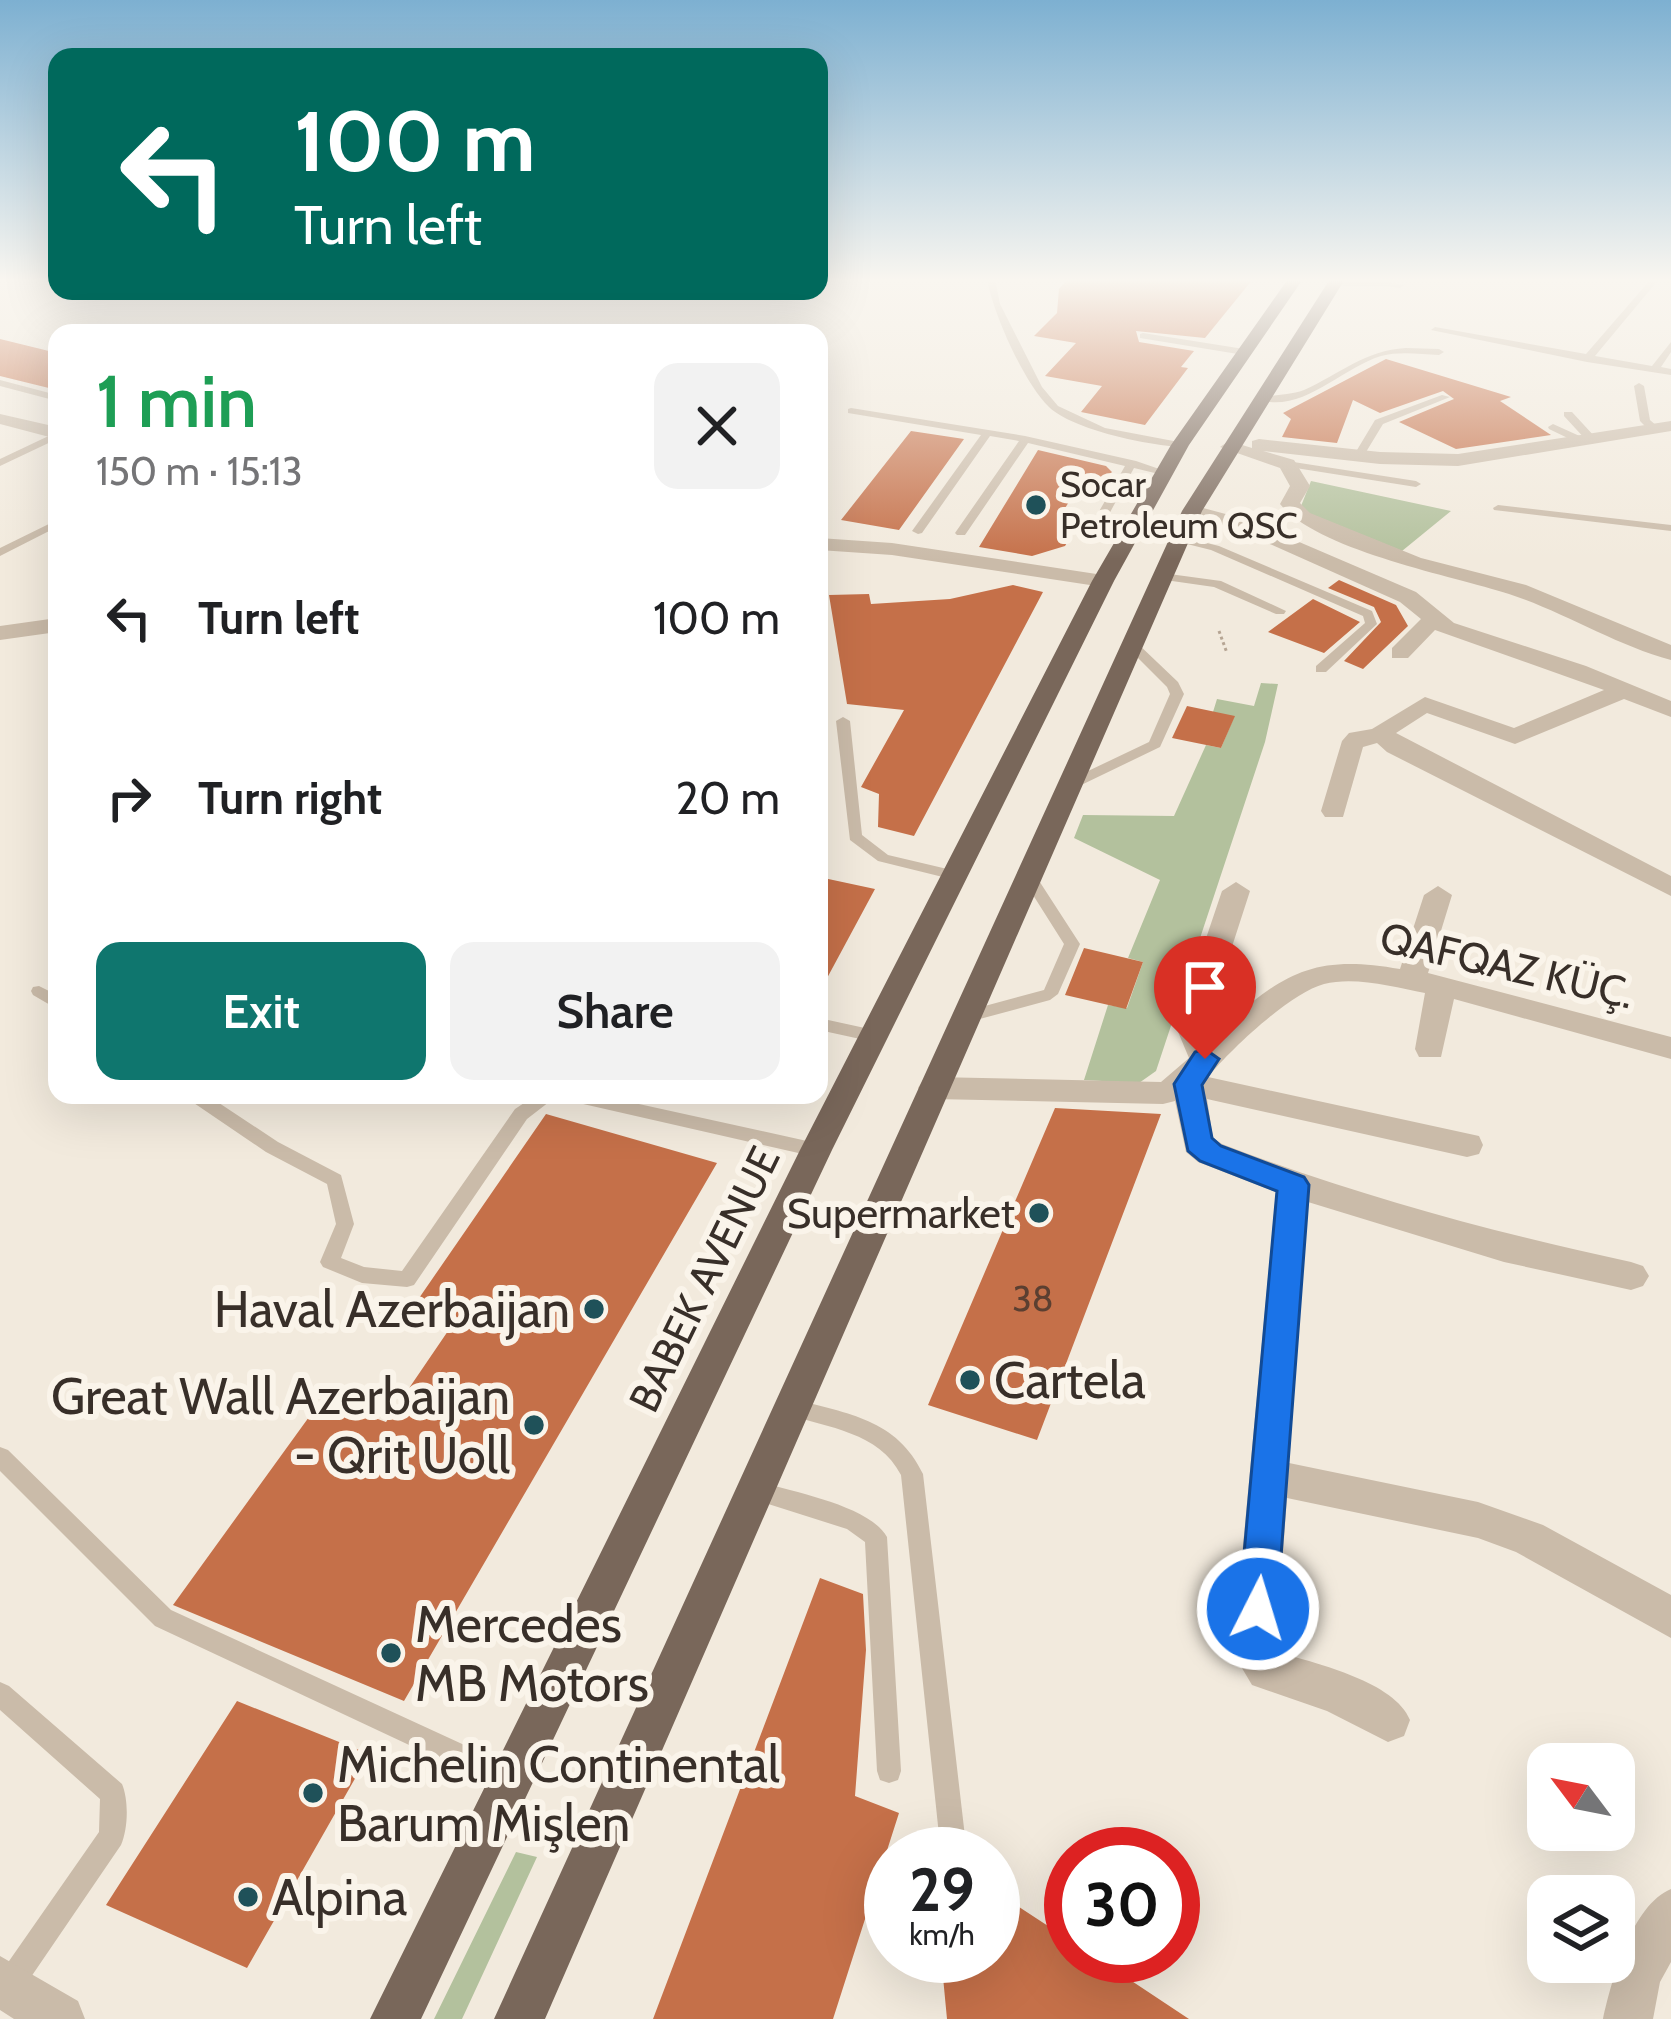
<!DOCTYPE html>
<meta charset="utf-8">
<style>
:root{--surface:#fff;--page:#f2f2f2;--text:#202124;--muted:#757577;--accent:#0f766e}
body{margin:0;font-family:Cabin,sans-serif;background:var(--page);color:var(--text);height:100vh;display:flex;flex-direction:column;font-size:45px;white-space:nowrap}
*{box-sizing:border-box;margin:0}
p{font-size:39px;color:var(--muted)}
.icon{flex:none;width:66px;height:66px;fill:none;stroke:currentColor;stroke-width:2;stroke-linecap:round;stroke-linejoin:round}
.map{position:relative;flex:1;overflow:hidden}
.details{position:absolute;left:48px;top:324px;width:780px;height:780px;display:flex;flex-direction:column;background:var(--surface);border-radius:24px;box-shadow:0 12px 48px #0002}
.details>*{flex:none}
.hud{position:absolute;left:48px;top:48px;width:780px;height:252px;border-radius:24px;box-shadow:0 12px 48px #0002;background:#00695c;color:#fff;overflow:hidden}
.needle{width:78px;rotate:302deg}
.tools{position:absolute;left:1527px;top:1743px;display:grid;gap:24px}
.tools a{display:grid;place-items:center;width:108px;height:108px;border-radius:24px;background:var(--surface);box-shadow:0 12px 48px #0002;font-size:60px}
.speed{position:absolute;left:864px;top:1827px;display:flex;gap:24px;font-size:60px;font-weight:700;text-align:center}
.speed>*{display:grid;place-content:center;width:156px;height:156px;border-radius:50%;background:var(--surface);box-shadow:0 12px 48px #0002;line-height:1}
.speed small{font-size:30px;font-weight:400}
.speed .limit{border:18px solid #d22;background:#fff;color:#111}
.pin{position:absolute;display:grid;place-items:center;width:102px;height:102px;color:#fff;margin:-123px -51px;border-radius:50% 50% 50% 0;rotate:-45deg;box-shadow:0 0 12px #0007}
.pin .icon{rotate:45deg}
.me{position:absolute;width:132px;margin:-66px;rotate:5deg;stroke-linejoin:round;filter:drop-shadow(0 0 9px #0008)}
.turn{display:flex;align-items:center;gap:42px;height:252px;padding:0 48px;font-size:54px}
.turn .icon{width:156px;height:156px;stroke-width:2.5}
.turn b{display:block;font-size:84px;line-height:102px}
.round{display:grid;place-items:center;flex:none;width:126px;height:126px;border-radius:24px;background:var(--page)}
.headline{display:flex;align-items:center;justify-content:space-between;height:204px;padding:0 48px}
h1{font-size:72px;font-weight:600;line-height:90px;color:#1e9e55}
.cta{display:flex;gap:24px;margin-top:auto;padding:24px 48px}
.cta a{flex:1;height:138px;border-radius:24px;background:var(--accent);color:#fff;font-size:48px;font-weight:600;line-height:138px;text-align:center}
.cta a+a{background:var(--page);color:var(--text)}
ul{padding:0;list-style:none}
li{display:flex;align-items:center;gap:36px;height:180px;padding:0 48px}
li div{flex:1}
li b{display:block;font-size:45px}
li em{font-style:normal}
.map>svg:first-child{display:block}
</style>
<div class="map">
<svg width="1671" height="2019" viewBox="0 0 1671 2019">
<rect width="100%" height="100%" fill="#f2eadd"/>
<!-- green -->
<path fill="#b3c19d" d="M 1311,481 L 1451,511 L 1402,551 L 1308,513 L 1301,506 Z
M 1261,683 L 1278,684 L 1265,742 L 1156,1071 L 1139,1083 L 1084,1080 L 1108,1005 L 1127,1008 L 1143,962 L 1128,958 L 1160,880 L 1074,838 L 1083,815 L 1174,816 L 1206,745 L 1221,748 L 1234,717 L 1213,712 L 1217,699 L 1254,706 Z
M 516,1852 L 537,1857 L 462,2019 L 434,2019 Z"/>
<!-- building -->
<path fill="#c57049" d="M 1068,279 L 1253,279 L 1205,338 L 1136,331 L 1139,342 L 1194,351 L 1181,367 L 1188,368 L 1145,425 L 1081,412 L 1102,386 L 1045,376 L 1076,343 L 1034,336 L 1057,313 L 1059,289 Z
M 0,339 L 57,353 L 57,390 L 0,376 Z
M 1386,359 L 1511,397 L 1500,401 L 1551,435 L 1456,449 L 1399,422 L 1454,399 L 1443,391 L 1380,413 L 1353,400 L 1337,443 L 1282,437 L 1291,419 L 1283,413 Z
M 911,431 L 964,439 L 899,530 L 841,520 Z
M 1038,450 L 1106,466 L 1112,472 L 1095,488 L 1076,491 L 1058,519 L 1074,531 L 1065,546 L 1032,556 L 979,547 Z
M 1339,580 L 1396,605 L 1408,626 L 1363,669 L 1344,661 L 1381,622 L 1374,607 L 1328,588 Z
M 1013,585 L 1043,592 L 914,836 L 878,827 L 879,794 L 861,787 L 904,710 L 847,704 L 829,595 L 869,594 L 871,604 L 950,599 Z
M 1313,599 L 1360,622 L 1324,653 L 1268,632 Z
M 1187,706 L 1235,716 L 1221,748 L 1172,738 Z
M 819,877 L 875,889 L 819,993 Z
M 1084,948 L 1143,962 L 1126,1009 L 1065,995 Z
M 1055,1108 L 1161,1114 L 1037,1440 L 928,1405 Z
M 546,1114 L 717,1163 L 404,1701 L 173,1605 L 322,1399 L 386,1422 L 448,1331 L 406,1317 Z
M 820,1578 L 863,1594 L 866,1650 L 855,1796 L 899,1813 L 833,2019 L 653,2019 Z
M 237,1701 L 369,1754 L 247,1968 L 106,1905 Z
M 993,1890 L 1071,1941 L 1071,1956 L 1094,1956 L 1189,2019 L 947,2019 L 941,1956 L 993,1956 Z"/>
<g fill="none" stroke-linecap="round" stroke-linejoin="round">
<!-- path -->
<path stroke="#b6a593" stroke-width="3" stroke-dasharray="3 3" stroke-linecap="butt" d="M 1219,631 L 1227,653"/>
<!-- service -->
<path fill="#cabba9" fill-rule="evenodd" d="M 987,279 L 995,279 L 1000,304 L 1042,387 L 1058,406 L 1105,428 L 1184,443 L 1184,447 C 1150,446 1073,430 1049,407 C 1024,383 993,313 987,279 Z
M 1368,279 L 1404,285 L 1400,288 C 1374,283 1355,290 1331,283 C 1342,277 1357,286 1368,279 Z
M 1470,279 L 1483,279 L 1479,282 Z
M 1651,279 L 1659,279 L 1595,356 L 1652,366 L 1671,342 L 1671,352 L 1661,367 L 1671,369 L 1671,375 L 1587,362 L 1431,330 L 1435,327 L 1586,354 Z
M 1143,333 L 1244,349 L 1249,352 L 1244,355 L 1140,338 L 1140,334 Z
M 1406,348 L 1439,349 L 1444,352 L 1439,355 C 1420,354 1399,351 1381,356 C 1339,369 1302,415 1256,399 C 1271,394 1288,396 1304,390 C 1340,374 1365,350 1406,348 Z
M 0,380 L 57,395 L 57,401 L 0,386 Z
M 1639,383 L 1644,386 L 1650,420 L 1658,427 L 1658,431 L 1650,431 L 1640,421 L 1634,386 Z
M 1442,395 L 1450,397 L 1383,424 L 1363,457 L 1355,457 L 1354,455 L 1375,420 Z
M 851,408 L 1025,436 L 1136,461 L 1168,472 L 1163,475 L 1134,468 L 1101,529 L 1095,532 L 1089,529 L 1125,466 L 1028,443 L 965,535 L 957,535 L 955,533 L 1019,441 L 990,436 L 922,533 L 918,534 L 912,531 L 981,435 L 848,413 L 848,409 Z
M 1564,412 L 1572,412 L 1595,437 L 1595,441 L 1587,441 L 1564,416 Z
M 1553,424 L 1584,438 L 1585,440 L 1576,442 L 1549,429 L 1548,427 Z
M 57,432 L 57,439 L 0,466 L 0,459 Z
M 1287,461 L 1416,481 L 1421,484 L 1416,487 L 1283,466 L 1283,462 Z
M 1498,505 L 1671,525 L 1671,531 L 1494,510 L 1493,508 Z
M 57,520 L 57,527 L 0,556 L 0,548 Z
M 1179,536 L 1219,546 L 1372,611 L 1377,624 L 1326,672 L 1316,672 L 1316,666 L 1365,623 L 1363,616 L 1211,550 L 1175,541 L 1175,537 Z
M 1162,573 L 1221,581 L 1286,611 L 1284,614 L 1276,614 L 1214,587 L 1158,579 L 1158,575 Z
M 1132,641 L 1136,642 L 1178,682 L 1184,694 L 1160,747 L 1075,788 L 1065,788 L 1065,782 L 1149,742 L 1170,694 L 1167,687 L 1128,648 L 1128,642 Z
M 843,717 L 850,721 L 862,835 L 888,855 L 960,872 L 963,875 L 960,878 L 955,880 L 878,861 L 850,840 L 836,721 Z
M 1029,871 L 1034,873 L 1080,944 L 1058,994 L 1050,1000 L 965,1023 L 959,1021 L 957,1017 L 959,1013 L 1044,990 L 1064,944 L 1021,876 Z
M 39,986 L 57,995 L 57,1009 L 33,995 L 31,991 L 33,987 Z
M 819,1018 L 874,1030 L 882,1036 L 874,1042 L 819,1030 Z
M 185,1095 L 207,1095 L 278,1142 L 341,1175 L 354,1224 L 341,1258 L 364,1267 L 402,1271 L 515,1109 L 536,1095 L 558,1095 L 527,1119 L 414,1285 L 407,1287 L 362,1283 L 323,1267 L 320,1262 L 336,1224 L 327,1184 L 266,1152 L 188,1099 Z
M 561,1095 L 598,1095 L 816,1143 L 822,1145 L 825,1150 L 822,1155 L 816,1157 L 570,1101 L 564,1099 Z
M 794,1399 C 848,1414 897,1419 923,1474 L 967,1854 L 941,1854 L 901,1475 C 879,1432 828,1428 787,1414 L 784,1408 L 787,1402 Z
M 0,1447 L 8,1450 L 171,1610 L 521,1771 L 525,1780 L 521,1789 L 512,1793 L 503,1789 L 155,1626 L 0,1471 Z
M 757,1481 C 792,1492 869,1505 887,1537 L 901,1771 L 898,1780 L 889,1783 L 880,1780 L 877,1771 L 865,1542 L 847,1529 L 749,1498 L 746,1491 L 749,1484 Z
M 0,1682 L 9,1686 L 122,1784 C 129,1801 128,1829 121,1845 L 18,1996 L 8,2000 L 0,1996 L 0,1974 L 99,1832 L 100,1799 L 0,1710 Z"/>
<!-- minor -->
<path fill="#cabba9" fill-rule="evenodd" d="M 0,414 L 57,427 L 57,439 L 0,424 Z
M 1671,421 L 1671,431 L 1458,466 L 1380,464 L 1263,451 L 1294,460 L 1310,486 L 1300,503 L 1310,513 L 1421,558 L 1526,585 L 1671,645 L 1671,660 C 1615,645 1564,612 1509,594 C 1450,575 1319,551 1280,504 L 1290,486 L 1280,468 L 1220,447 L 1229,441 L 1252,448 L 1252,441 L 1259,439 L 1380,452 L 1458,454 Z
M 1192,505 L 1248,520 L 1416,592 L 1454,623 L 1586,666 L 1671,701 L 1671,717 L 1624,699 L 1515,744 L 1427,713 L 1396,733 L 1671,876 L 1671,896 L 1387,752 L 1377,743 L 1363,747 L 1343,817 L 1325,817 L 1321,811 L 1342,741 L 1349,733 L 1372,729 L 1425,697 L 1514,728 L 1604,690 L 1435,630 L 1408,658 L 1392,658 L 1392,648 L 1421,619 L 1400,602 L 1234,528 L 1185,515 L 1185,507 Z
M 819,538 L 892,543 L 1103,575 L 1114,581 L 1103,587 L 892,555 L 819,550 Z
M 57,618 L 57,632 L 0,640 L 0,626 Z
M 1236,882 L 1250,891 L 1206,1027 L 1211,1037 C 1279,978 1306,952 1400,969 L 1424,895 L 1438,886 L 1452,895 L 1428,973 L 1671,1037 L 1671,1059 L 1454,999 L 1441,1057 L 1419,1057 L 1415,1049 L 1425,993 C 1394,987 1355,976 1324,984 C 1290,993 1230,1050 1208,1077 L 1479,1136 L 1483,1145 L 1479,1154 L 1467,1157 L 1207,1099 L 1213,1138 L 1222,1144 C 1355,1195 1492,1232 1631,1262 L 1643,1266 L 1649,1276 L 1643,1286 L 1631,1290 L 1504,1262 L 1308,1202 L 1289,1463 L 1478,1502 L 1543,1525 L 1671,1595 L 1671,1638 L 1516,1552 L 1478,1538 L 1287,1498 L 1276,1647 L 1281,1653 C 1318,1664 1395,1682 1410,1720 L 1404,1736 L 1388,1742 L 1327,1711 L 1252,1685 L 1233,1653 L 1276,1192 L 1198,1162 L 1186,1152 L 1175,1101 L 1163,1104 L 934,1099 L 923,1096 L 918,1088 L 923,1080 L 934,1077 L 1161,1082 L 1189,1058 L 1176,1027 L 1222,891 Z
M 1671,1889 L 1671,1962 L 1660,1982 L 1653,2019 L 1603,2019 C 1612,1979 1632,1905 1671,1889 Z
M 0,1956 L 78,2001 L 85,2019 L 14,2019 L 0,2010 Z"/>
<!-- primary -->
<path fill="#79675a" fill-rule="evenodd" d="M 1288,279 L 1303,279 L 1189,445 L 1114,581 L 832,1150 L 421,2019 L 370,2019 L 800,1150 L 1092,581 L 1171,445 Z
M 1330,279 L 1345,279 L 1202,511 L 545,2019 L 494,2019 L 1182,511 Z"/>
</g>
<!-- sky -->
<linearGradient id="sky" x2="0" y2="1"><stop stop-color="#7db0d1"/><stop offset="0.5" stop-color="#f9f6f0"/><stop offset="1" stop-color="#f9f6f0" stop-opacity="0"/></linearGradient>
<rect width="1671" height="561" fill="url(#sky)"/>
<!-- route -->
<path fill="#1a73e8" stroke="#114b97" stroke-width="3" d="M 1205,1049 L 1219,1059 L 1202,1085 L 1212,1138 L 1221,1146 L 1304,1177 L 1309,1185 L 1277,1609 L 1271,1622 L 1258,1627 L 1244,1622 L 1239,1609 L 1277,1191 L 1200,1161 L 1188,1151 L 1174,1084 L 1195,1052 Z"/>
<!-- markers -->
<g fill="#1f5159" stroke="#faf4ea" stroke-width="4.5">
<circle cx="1036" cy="505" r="12"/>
<circle cx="1039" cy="1213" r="12"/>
<circle cx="594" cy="1309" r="12"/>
<circle cx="970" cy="1380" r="12"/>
<circle cx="534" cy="1425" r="12"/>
<circle cx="391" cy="1653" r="12"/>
<circle cx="313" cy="1793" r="12"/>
<circle cx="248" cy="1897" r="12"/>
</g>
<g text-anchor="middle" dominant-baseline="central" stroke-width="12" stroke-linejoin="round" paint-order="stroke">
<!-- far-poi labels -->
<g font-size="36" fill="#382f29" stroke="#faf4ea" text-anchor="start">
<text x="1060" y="484">Socar<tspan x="1060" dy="41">Petroleum QSC</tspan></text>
</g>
<!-- number labels -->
<g font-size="36" fill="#5b3f31">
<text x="1033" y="1298">38</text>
</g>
<!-- street labels -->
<g font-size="42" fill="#382f29" stroke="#faf4ea">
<text transform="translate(1507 965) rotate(13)">QAFQAZ KÜÇ.</text>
<text transform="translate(704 1279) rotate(-64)">BABEK AVENUE</text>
</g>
<!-- poi labels -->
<g font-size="42" fill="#382f29" stroke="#faf4ea" text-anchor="end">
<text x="1015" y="1213">Supermarket</text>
</g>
<!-- near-poi labels -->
<g font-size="51" fill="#382f29" stroke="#faf4ea" text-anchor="start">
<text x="570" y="1309" text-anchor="end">Haval Azerbaijan</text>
<text x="994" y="1380">Cartela</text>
<text x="510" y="1396" text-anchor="end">Great Wall Azerbaijan<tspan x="510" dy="59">- Qrit Uoll</tspan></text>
<text x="415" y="1624">Mercedes<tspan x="415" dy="59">MB Motors</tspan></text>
<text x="337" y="1764">Michelin Continental<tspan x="337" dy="59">Barum Mişlen</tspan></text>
<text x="272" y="1897">Alpina</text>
</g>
</g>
</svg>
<div class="tools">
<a><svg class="needle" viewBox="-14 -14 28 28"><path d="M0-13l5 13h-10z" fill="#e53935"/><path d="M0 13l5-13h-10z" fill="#757577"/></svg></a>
<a><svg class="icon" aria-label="layers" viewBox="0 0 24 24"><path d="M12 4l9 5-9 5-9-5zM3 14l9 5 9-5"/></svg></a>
</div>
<div class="speed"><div>29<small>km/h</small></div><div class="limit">30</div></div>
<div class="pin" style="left:1205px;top:1059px;background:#d93025"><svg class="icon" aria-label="arrive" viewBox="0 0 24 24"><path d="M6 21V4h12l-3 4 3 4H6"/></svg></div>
<svg class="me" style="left:1258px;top:1609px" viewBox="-20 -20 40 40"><circle r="17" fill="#1a73e8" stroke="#fff" stroke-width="3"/><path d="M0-11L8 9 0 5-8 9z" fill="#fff"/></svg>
<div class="hud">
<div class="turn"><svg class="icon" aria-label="left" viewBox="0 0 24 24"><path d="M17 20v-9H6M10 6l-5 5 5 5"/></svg><div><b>100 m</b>Turn left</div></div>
</div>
<section class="details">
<div class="headline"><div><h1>1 min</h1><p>150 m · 15:13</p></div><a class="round"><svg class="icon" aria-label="close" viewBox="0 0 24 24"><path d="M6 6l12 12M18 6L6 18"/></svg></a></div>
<ul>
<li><svg class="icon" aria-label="left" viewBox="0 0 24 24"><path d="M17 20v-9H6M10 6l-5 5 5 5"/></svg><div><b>Turn left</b></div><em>100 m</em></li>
<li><svg class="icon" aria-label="right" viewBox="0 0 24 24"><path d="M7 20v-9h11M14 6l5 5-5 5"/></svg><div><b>Turn right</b></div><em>20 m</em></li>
</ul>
<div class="cta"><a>Exit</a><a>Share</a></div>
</section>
</div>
